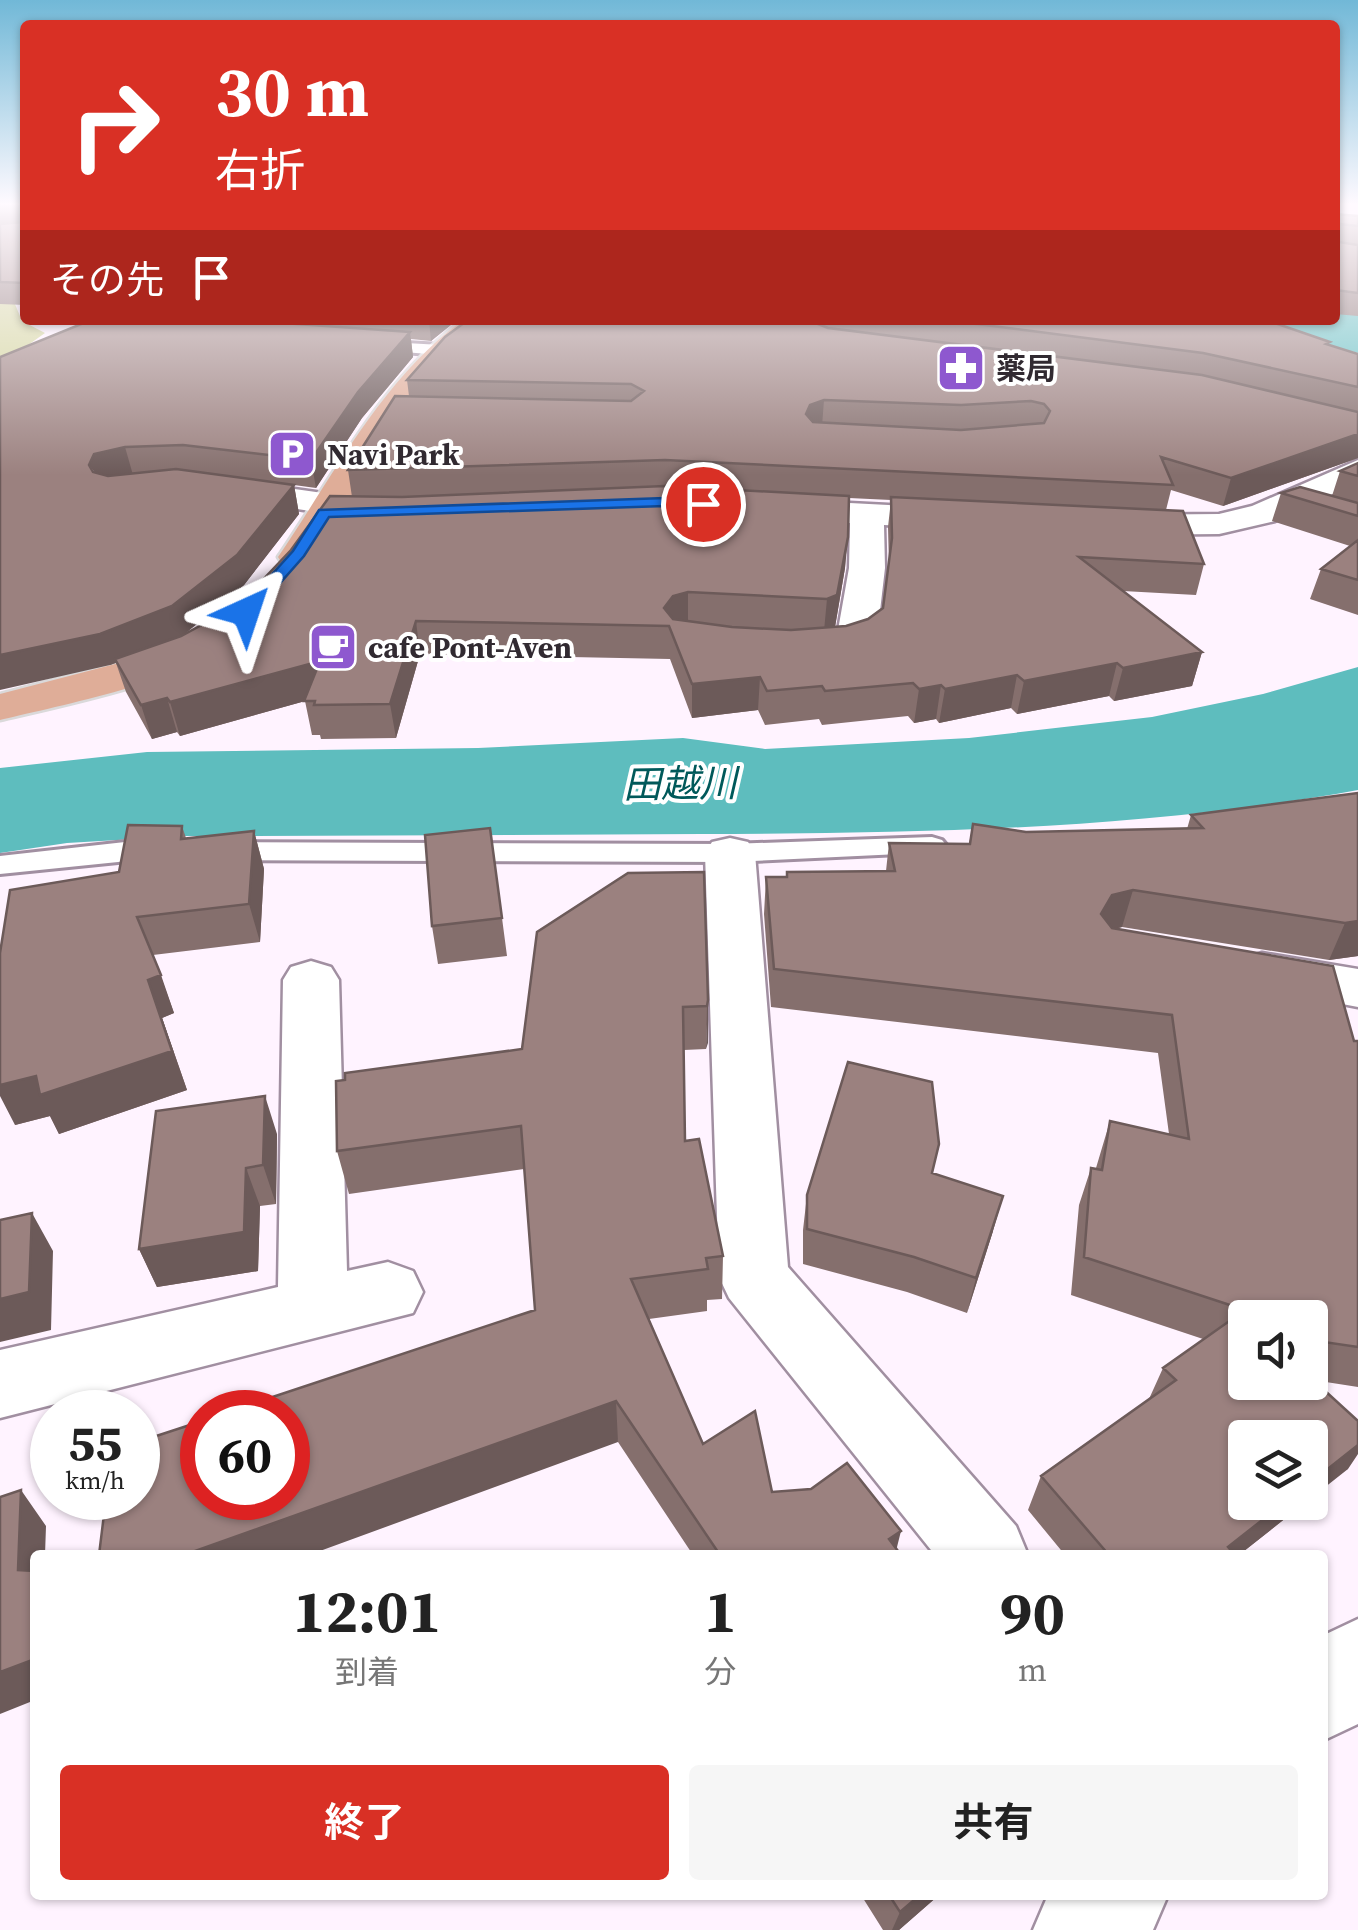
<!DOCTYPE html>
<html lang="ja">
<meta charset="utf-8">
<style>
:root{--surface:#fff;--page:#f6f6f6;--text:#222;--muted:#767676;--accent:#d93025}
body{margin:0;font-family:"Source Serif 4","Noto Sans JP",serif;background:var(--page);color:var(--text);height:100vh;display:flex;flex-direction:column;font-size:38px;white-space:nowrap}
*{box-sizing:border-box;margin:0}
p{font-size:32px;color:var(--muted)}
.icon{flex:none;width:55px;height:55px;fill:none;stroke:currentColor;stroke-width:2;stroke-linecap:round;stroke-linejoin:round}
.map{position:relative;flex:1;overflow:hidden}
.side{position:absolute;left:30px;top:1550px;width:1298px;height:350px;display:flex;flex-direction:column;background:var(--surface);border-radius:10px;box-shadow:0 2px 8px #0004}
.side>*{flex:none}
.guide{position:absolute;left:20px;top:20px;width:1320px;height:305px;border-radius:10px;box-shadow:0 2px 8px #0004;background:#d93025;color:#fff;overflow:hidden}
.tools{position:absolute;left:1228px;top:1300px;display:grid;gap:20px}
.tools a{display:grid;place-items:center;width:100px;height:100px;border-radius:10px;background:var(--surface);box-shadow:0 2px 8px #0004;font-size:50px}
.speed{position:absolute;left:30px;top:1390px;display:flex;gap:20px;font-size:50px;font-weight:700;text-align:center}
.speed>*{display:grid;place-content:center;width:130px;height:130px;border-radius:50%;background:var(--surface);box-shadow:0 2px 8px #0004;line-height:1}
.speed small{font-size:25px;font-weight:400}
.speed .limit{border:15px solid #d22;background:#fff;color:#111}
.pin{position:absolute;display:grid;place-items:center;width:85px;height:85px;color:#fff;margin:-42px;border:5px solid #fff;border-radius:50%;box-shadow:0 2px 10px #0007}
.me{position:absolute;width:110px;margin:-55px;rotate:42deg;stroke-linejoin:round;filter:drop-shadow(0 0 8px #0008)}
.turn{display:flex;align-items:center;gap:35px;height:210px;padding:0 30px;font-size:45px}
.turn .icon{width:130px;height:130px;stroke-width:2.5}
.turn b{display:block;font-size:70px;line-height:85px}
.then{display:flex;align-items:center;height:95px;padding:0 30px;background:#0003;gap:20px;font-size:38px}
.eta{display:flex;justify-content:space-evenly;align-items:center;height:170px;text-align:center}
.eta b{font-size:60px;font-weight:700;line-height:70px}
.action{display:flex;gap:20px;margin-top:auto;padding:20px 30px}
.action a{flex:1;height:115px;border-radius:10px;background:var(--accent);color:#fff;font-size:40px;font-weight:700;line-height:115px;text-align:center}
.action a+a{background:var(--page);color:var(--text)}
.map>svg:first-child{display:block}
</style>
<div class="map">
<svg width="1358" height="1930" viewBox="0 0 1358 1930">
<rect width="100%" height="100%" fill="#fff3ff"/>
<!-- green -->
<path fill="#cfd296" d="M 0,239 L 7,285 L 22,321 L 45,333 L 0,365 Z"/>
<!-- water -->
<path fill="#5ebdbe" d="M 1335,308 L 1358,312 L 1358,353 L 1335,347 L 1003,320 L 1335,320 Z
M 1358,667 L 1358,790 C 1141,830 921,833 701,834 C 529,835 357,836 186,836 L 67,843 L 0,853 L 0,768 L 147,752 L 478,748 L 683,738 L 765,749 L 969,738 L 1152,717 L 1263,694 Z"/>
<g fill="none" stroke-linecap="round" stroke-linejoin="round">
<!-- service casing -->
<g stroke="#a18fa1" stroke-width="6">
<path id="service" d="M 371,341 L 441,345 L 449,350 L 441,355 L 366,349 L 366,343 Z
M 932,837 L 942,840 L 947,846 L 942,852 L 730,862 L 216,860 L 206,857 L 201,851 L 206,845 L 216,842 L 730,844 Z
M 134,841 L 177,844 L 182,850 L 177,856 L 0,874 L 0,856 Z"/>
</g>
<!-- minor casing -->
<g stroke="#a18fa1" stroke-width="5">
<path id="minor" d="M 1358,460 L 1358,482 L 1275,521 L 1219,534 L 1116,535 L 1104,532 L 1099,525 L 1104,518 L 1116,515 L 1219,514 L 1252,506 Z
M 224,479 L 330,494 L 342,497 L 347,504 L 342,511 L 330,514 L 212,496 L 208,489 L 212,482 Z
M 772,499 L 966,509 L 978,512 L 983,519 L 978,526 L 966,529 L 884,525 L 885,568 L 877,637 C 859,663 813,660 786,654 L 780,645 L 786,636 L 838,630 L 849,568 L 850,523 L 760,516 L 755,509 L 760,502 Z
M 730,838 L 748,842 L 755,853 L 788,1267 L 1016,1526 L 1028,1555 L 935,1555 L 729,1298 L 719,1277 L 705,853 L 712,842 Z
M 1262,953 L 1358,969 L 1358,1007 L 1242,985 L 1234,972 L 1242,959 Z
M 311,961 L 331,967 L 339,980 L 347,1271 L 388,1262 L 413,1271 L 423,1292 L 413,1313 L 0,1418 L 0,1350 L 278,1287 L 283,980 L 291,967 Z
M 1358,1619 L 1358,1724 L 1322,1741 L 1322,1636 Z
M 1048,1895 L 1168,1895 L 1153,1930 L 1033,1930 Z"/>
</g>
<!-- primary casing -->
<g stroke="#dad9da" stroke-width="5">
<path id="primary" d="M 463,320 L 492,320 L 457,349 L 410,403 L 309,565 L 296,568 L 283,565 L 278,557 C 334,475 381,380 463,320 Z
M 192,638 L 206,641 L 212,650 C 192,679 41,710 0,720 L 0,694 L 142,657 Z"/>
</g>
<!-- service -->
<use href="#service" fill="#fff" fill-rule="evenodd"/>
<!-- minor -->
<use href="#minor" fill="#fff" fill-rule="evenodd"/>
<!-- primary -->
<use href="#primary" fill="#dfad98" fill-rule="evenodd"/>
</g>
<!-- wall -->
<path fill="#856f6d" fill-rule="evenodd" d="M 0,205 L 25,205 L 25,305 L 0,304 Z
M 1335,214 L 1358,216 L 1358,316 L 1335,314 Z
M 91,320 L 457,320 L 431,341 L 411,339 L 413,357 L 362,418 L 316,488 L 294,485 L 299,514 L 244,585 L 182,636 L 220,615 L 255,588 L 352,497 L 348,470 L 409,396 L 407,380 L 810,320 L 1266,320 L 1329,345 L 1358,354 L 1358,458 L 1223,506 L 1171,490 L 1166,510 L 1204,564 L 1196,595 L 1123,591 L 1202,652 L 1192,686 L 1114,701 L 1109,696 L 1017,714 L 1011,708 L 939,723 L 936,719 L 914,723 L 908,716 L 822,725 L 819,719 L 765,725 L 758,710 L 692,718 L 670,659 L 420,654 L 396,738 L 321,739 L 320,735 L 312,735 L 305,701 L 180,736 L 177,732 L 152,739 L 126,692 L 116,663 L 110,665 ZM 849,498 L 891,500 L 888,527 L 889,565 L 883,608 L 868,619 L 846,626 L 835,627 L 845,568 Z
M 1358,463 L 1358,615 L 1310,599 L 1321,569 L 1350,546 L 1272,521 L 1281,493 L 1332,496 L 1340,471 Z
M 1358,793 L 1358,956 L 1329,960 L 1122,927 L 1116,929 L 1354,1041 L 1358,1041 L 1358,1387 L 1313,1380 L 1348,1469 L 1245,1502 L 1306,1502 L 1239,1555 L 1065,1555 L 1028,1510 L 1041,1476 L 1149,1399 L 1163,1368 L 1203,1339 L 1071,1295 L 1079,1205 L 1091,1168 L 1096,1168 L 1110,1121 L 1169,1134 L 1158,1053 L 771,1007 L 764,914 L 766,877 L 786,877 L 787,872 L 886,871 L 889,843 L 969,844 L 973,824 L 1026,832 L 1187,829 L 1191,815 ZM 1245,1318 L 1310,1318 L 1310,1382 Z
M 182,826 L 186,838 L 254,831 L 264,869 L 260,942 L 153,955 L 174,1013 L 162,1018 L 187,1090 L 59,1134 L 50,1116 L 15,1125 L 119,872 Z
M 502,918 L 507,956 L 438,964 L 432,926 Z
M 708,1000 L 706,1049 L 684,1050 L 685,1141 L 723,1256 L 722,1299 L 707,1300 L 707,1311 L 649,1319 L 703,1444 L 772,1492 L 896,1549 L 901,1555 L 693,1555 L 618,1442 L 524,1169 L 349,1194 L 337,1151 L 522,1049 Z
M 277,1134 L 276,1204 L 260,1206 L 258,1271 L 157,1287 L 139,1249 Z
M 933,1173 L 993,1231 L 967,1313 L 907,1292 L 803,1264 L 803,1230 L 807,1195 Z
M 861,1895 L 939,1895 L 899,1930 L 883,1930 Z"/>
<!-- shaded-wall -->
<path fill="#6c5a59" d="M 22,205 L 25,225 L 0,228 L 0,208 Z
M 429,320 L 457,320 L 431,341 Z
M 410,332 L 413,357 L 362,418 L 316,488 L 311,460 L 358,392 Z
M 824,400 L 822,426 L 804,441 L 806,414 L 810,405 Z
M 1358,434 L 1358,458 L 1223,506 L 1231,478 Z
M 125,447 L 133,475 L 102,482 L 89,465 L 94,454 Z
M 294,485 L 299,514 L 244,585 L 181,637 L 110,665 L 0,690 L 0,655 Z
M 848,537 L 845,568 L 835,627 L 824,631 L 827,599 Z
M 688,592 L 688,624 L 673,628 L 664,608 L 673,596 Z
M 416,621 L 420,654 L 396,738 L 390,704 Z
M 1202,652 L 1192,686 L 1114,701 L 1123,668 Z
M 320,661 L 327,695 L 180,736 L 170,702 Z
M 1117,663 L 1109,696 L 1017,714 L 1024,681 Z
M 1017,675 L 1011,708 L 939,723 L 945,689 Z
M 760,677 L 758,710 L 692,718 L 692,684 Z
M 941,685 L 936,719 L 914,723 L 919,689 Z
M 167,698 L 177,732 L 152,739 L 141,705 Z
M 254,831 L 264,869 L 260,942 L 249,904 Z
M 1133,890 L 1122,927 L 1101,932 L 1101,914 L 1112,895 Z
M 1358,921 L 1358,956 L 1329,960 L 1345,923 Z
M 161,975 L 174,1013 L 162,1018 L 187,1090 L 59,1134 L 50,1116 L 15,1125 L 0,1096 L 0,1085 L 36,1076 L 148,980 Z
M 708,1000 L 708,1043 L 706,1049 L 707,1006 Z
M 265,1096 L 277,1134 L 276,1204 L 263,1165 Z
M 246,1168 L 260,1206 L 258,1271 L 157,1287 L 139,1249 Z
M 1003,1196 L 993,1231 L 967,1313 L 976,1278 Z
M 32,1213 L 53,1251 L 51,1330 L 0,1342 L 0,1299 Z
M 616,1401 L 618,1442 L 309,1555 L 184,1555 Z
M 1358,1445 L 1358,1454 L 1348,1469 L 1310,1499 L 1310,1483 Z
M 21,1490 L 46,1526 L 45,1555 L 35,1555 L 35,1592 L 18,1570 Z
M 1285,1502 L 1306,1502 L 1239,1555 L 1223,1555 L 1228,1547 Z
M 901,1531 L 895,1555 L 889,1539 Z
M 35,1659 L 35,1700 L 0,1714 L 0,1672 Z
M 920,1895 L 939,1895 L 899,1930 L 892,1930 L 900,1912 Z"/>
<!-- building -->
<path fill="#9b817f" stroke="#6c5a59" stroke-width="2.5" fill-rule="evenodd" d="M 0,205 L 25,205 L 25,283 L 0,282 L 0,224 L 22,222 L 22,205 L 0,208 Z
M 1335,214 L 1358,216 L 1358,226 L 1339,224 L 1339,242 L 1358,245 L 1358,293 L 1335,290 Z
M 91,320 L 240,320 L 410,332 L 358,392 L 311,460 L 183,445 L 125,447 L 94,454 L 89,465 L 93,472 L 108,476 L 176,469 L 294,485 L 237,555 L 172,606 L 100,634 L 0,655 L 0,357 Z
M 468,320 L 808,320 L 828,328 L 1202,375 L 1358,412 L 1358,434 L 1231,478 L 1161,457 L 1173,485 L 665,460 L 348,470 L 395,396 L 631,401 L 644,391 L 631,384 L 407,380 L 445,337 ZM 824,400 L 961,405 L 1031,401 L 1044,404 L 1050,411 L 1044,423 L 961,430 L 813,422 L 806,414 L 810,405 Z
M 945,320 L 1266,320 L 1330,342 L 1326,344 L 1358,354 L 1358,387 L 1203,353 Z
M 1358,463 L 1358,476 L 1340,471 Z
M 665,486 L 849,496 L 848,537 L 837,595 L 827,599 L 688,592 L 673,596 L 664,608 L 673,619 L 732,627 L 791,630 L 846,626 L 868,619 L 883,608 L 892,538 L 891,497 L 1183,511 L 1204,564 L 1079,557 L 1202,652 L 1123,668 L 1117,663 L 1024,681 L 1017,675 L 945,689 L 941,685 L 919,689 L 913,683 L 825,691 L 822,686 L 767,691 L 760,677 L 692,684 L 669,626 L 416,621 L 390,704 L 314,705 L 315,701 L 304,701 L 320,661 L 170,702 L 167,698 L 141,705 L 115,659 L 181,636 L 220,615 L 255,588 L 291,550 L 330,496 L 402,497 Z
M 1300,487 L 1358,503 L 1358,516 L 1281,493 Z
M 1358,540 L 1358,580 L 1321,569 Z
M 1358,793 L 1358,921 L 1345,923 L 1133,890 L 1112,895 L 1101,914 L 1112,928 L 1333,966 L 1354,1041 L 1358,1041 L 1358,1347 L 1310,1340 L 1310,1318 L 1245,1318 L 1245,1382 L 1310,1382 L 1310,1377 L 1358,1421 L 1358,1445 L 1310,1483 L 1310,1438 L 1245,1438 L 1245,1502 L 1285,1502 L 1228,1547 L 1235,1555 L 1109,1555 L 1041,1476 L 1176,1380 L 1163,1368 L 1245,1310 L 1084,1257 L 1091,1168 L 1102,1170 L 1110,1121 L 1189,1139 L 1172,1015 L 774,969 L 766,877 L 787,877 L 787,872 L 895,871 L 889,843 L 970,844 L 973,824 L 1026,832 L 1203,828 L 1191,815 Z
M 128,825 L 182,826 L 181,839 L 254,831 L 249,904 L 137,917 L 161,975 L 148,980 L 172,1051 L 40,1095 L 36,1076 L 0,1085 L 0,953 L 10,890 L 119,872 Z
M 490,828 L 502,918 L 432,926 L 425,835 Z
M 704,872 L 708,1000 L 707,1006 L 683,1007 L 685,1141 L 699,1139 L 723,1256 L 706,1258 L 708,1269 L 631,1279 L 703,1444 L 755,1411 L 772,1492 L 811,1489 L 847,1463 L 901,1531 L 889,1539 L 901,1555 L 720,1555 L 616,1401 L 184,1555 L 99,1555 L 106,1498 L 138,1498 L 138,1442 L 202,1421 L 202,1498 L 288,1498 L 288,1412 L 227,1412 L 535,1310 L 521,1126 L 337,1151 L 336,1081 L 345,1080 L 345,1073 L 522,1049 L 537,932 L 628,873 Z
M 848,1062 L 932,1082 L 939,1144 L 932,1173 L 1003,1196 L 976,1278 L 914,1257 L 807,1229 L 807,1195 Z
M 265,1096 L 263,1165 L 246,1168 L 244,1232 L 139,1249 L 156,1111 Z
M 32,1213 L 29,1292 L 0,1299 L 0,1220 Z
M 21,1490 L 18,1570 L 35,1571 L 35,1659 L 0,1672 L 0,1497 Z
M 889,1895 L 920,1895 L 900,1912 Z"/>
<!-- sky -->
<linearGradient id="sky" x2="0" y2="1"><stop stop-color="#71b8d7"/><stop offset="0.43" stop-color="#fffaff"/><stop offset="1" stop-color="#fffaff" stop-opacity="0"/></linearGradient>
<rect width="1358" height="475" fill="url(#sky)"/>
<!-- route -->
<path fill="#1a73e8" stroke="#114b97" stroke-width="2.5" d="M 665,498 L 703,500 L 710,504 L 703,509 L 665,506 L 329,517 L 304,556 L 251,616 L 238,612 L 293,551 L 319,510 Z"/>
<!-- icons -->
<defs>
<g id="pharmacy-square" transform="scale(2.5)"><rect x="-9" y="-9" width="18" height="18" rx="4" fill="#8e58cf" stroke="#fff"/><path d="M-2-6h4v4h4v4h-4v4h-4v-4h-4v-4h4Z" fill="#fff"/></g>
<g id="parking-square" transform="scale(2.5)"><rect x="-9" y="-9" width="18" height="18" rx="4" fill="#8e58cf" stroke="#fff"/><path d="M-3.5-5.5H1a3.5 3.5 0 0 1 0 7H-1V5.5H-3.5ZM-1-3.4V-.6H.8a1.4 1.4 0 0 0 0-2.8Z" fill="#fff"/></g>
<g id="cafe-square" transform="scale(2.5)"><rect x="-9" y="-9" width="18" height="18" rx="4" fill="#8e58cf" stroke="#fff"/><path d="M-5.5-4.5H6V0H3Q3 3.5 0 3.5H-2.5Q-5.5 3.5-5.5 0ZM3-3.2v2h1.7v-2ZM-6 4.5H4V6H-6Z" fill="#fff"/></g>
</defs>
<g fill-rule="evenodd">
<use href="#pharmacy-square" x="961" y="368"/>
<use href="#parking-square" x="292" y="454"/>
<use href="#cafe-square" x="333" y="647"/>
</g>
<g text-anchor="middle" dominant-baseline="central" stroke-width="8" stroke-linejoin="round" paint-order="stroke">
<!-- far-poi labels -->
<g font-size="30" font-weight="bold" fill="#312a31" stroke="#fff" text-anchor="start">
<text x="996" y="368">薬局</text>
<text x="327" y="454">Navi Park</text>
<text x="368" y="647">cafe Pont-Aven</text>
</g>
<!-- water labels -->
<g font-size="38" font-style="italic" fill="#00595a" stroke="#fff">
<text transform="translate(680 784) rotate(-1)">田越川</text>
</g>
</g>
</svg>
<div class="tools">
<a><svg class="icon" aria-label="sound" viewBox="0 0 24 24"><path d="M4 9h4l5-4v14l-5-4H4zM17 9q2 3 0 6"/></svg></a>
<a><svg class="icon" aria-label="layers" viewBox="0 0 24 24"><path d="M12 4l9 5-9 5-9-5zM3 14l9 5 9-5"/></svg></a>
</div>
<div class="speed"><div>55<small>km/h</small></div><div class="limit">60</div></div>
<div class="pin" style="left:703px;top:504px;background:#d93025"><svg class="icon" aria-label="arrive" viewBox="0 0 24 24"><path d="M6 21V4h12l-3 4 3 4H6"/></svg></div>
<svg class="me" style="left:246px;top:612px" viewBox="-20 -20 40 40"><path d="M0-17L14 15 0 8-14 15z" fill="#1a73e8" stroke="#fff" stroke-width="4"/></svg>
<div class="guide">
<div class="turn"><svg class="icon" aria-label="right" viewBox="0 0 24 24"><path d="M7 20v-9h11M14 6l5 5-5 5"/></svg><div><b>30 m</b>右折</div></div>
<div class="then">その先<svg class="icon" aria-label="arrive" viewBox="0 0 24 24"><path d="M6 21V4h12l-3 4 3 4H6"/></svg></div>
</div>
<section class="side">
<div class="eta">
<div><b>12:01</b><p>到着</p></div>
<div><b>1</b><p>分</p></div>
<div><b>90</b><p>m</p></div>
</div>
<div class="action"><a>終了</a><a>共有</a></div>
</section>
</div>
